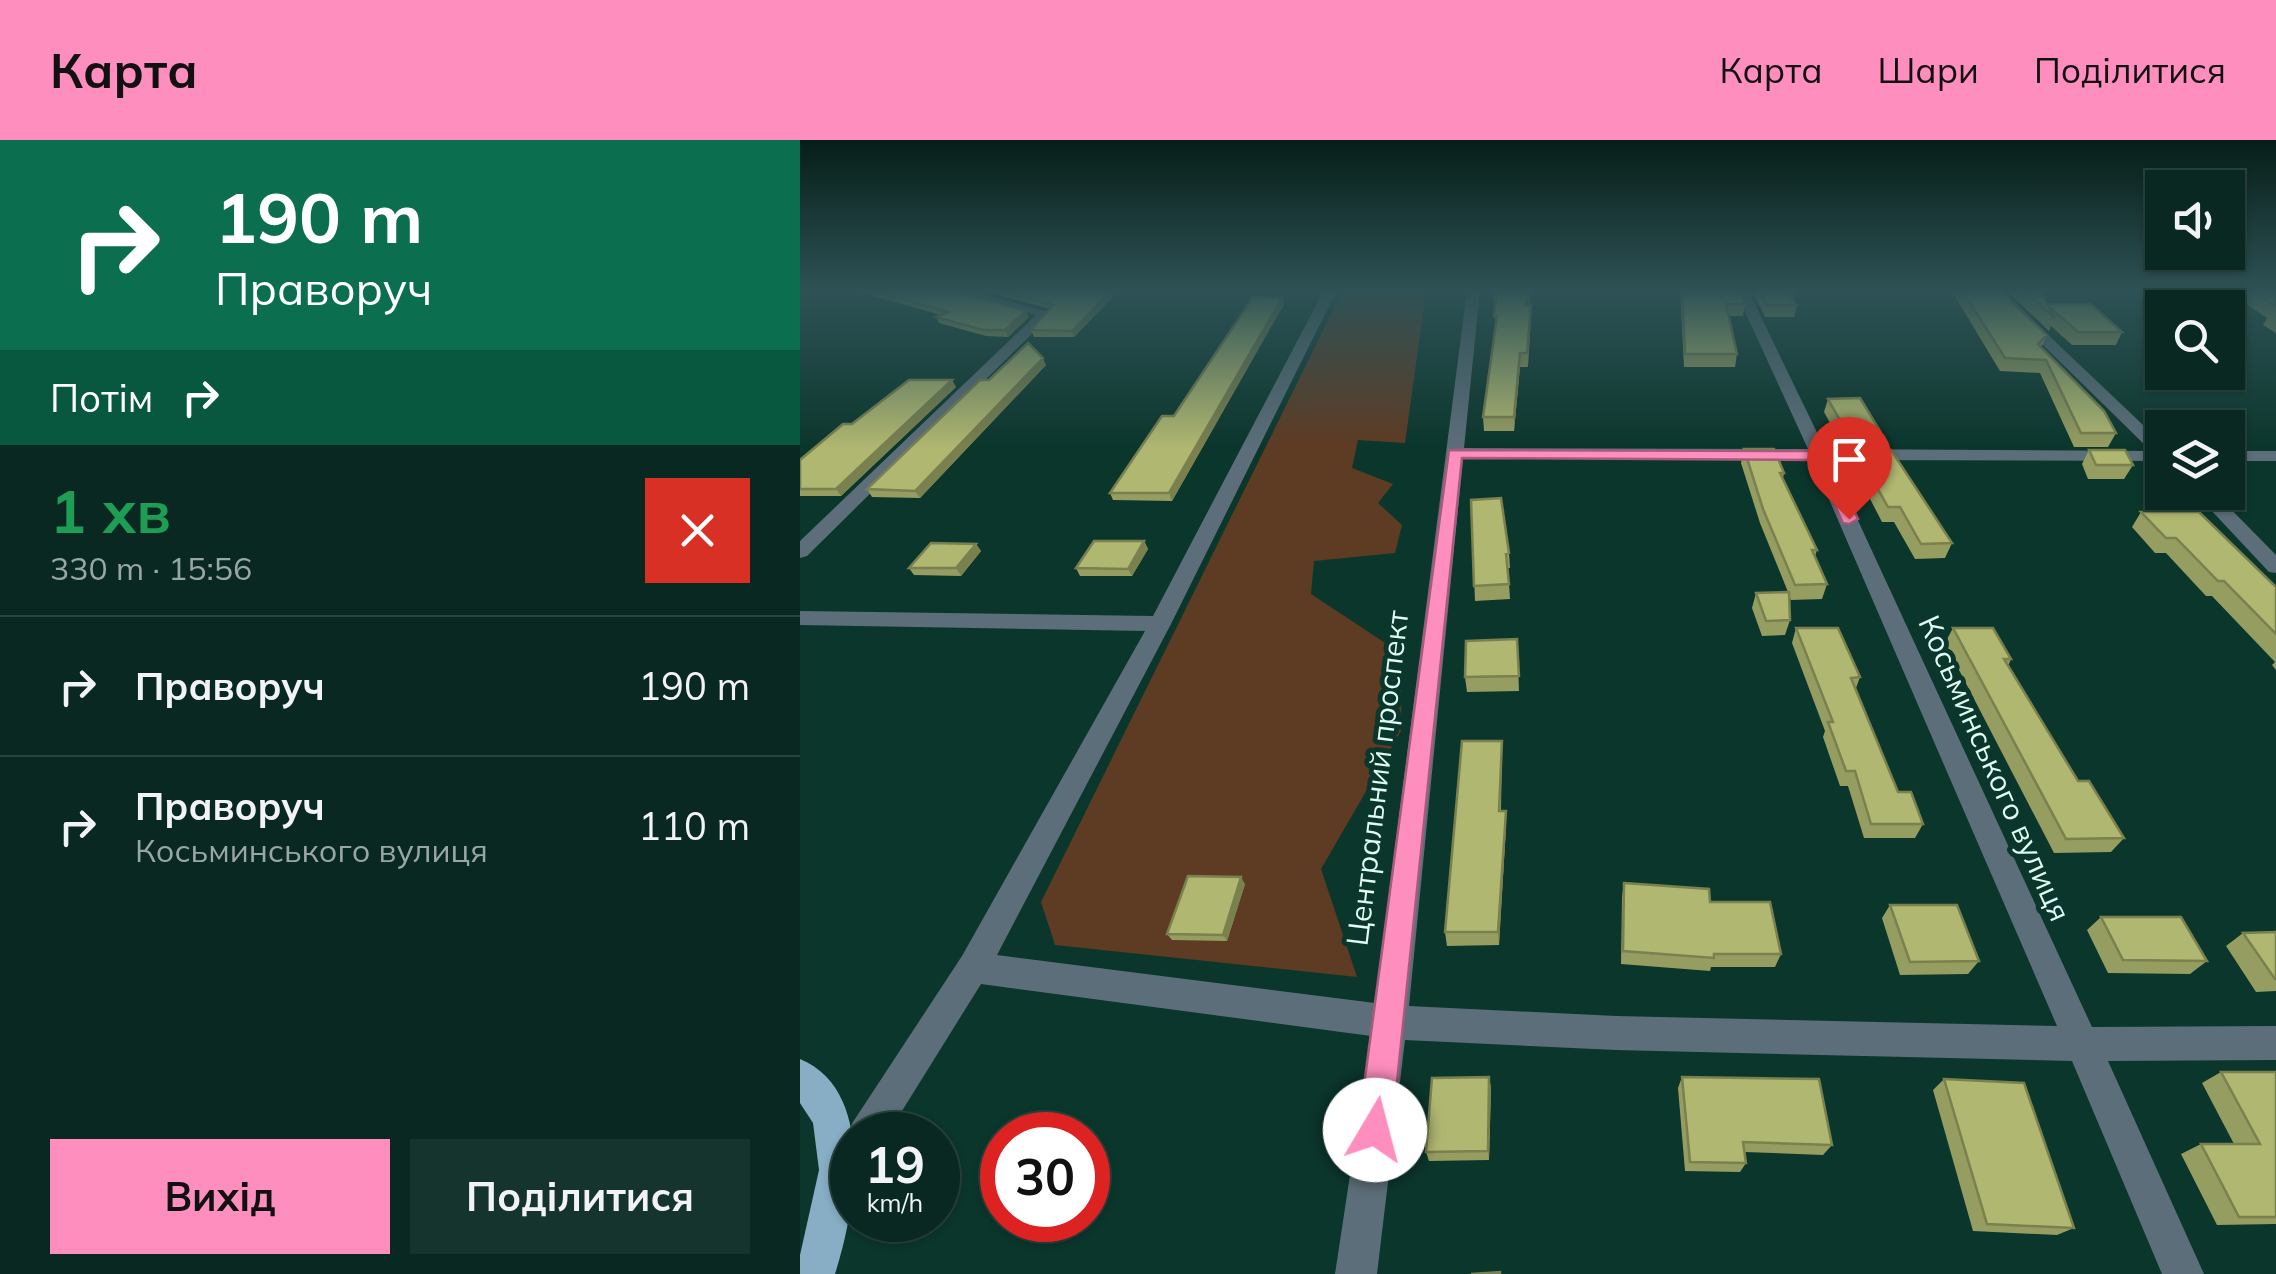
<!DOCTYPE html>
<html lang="uk">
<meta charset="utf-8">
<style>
:root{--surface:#082821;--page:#16342e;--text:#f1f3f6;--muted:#98a6a5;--line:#29443f;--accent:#fe8ebd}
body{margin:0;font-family:Mulish,sans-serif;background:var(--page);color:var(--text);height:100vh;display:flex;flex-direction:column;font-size:38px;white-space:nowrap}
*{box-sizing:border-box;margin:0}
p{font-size:32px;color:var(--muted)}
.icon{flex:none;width:55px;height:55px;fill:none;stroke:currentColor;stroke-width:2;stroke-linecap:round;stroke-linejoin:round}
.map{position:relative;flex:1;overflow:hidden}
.details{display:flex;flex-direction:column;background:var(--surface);width:800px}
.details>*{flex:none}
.top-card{background:#0b6e4f;color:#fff;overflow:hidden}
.buttons{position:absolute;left:1345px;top:30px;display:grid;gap:20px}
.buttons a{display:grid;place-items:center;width:100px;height:100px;border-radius:0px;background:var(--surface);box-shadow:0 2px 8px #0004,0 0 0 2px var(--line);font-size:50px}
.speed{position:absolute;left:30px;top:972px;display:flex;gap:20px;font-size:50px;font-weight:700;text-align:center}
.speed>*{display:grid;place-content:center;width:130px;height:130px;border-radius:50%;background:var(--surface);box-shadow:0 2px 8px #0004,0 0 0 2px var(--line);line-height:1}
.speed small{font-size:25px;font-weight:400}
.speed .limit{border:15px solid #d22;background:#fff;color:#111}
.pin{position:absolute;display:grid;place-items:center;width:85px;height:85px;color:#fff;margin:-102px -42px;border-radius:50% 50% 50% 0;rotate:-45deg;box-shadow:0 0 10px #0007}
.pin .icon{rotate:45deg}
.me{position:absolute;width:110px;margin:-55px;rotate:8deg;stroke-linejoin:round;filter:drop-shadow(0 0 8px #0008)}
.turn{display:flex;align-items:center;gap:35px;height:210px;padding:0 50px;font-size:45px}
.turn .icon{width:130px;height:130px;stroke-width:2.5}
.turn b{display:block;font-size:70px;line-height:85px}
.then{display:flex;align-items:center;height:95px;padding:0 50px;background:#0003;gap:20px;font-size:38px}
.round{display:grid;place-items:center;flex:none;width:105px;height:105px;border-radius:0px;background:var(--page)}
.overview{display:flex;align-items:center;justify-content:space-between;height:170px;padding:0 50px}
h1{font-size:60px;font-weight:700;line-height:75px;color:#1e9e55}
.button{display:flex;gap:20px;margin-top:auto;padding:20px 50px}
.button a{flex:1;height:115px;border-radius:0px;background:var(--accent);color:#111;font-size:40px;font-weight:700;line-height:115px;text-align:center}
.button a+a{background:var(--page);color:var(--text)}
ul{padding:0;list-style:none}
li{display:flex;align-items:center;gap:30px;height:140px;padding:0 50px;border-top:2px solid var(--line)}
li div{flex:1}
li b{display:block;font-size:38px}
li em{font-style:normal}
header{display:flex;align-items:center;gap:60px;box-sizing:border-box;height:140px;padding:0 50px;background:var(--accent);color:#111}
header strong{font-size:48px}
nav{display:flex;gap:55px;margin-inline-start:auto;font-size:35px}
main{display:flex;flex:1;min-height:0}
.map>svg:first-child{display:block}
</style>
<header>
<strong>Карта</strong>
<nav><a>Карта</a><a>Шари</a><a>Поділитися</a></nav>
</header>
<main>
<section class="details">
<div class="top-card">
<div class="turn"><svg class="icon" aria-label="right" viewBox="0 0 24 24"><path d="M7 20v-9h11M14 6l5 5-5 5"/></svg><div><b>190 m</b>Праворуч</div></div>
<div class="then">Потім<svg class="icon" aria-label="right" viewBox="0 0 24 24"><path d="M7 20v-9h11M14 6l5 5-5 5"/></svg></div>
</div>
<div class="overview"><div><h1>1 хв</h1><p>330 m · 15:56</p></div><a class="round" style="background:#d93025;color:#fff"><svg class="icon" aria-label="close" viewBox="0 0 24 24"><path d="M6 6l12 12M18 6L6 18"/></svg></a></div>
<ul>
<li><svg class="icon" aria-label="right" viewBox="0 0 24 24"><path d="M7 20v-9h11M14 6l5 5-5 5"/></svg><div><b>Праворуч</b></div><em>190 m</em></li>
<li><svg class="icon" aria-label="right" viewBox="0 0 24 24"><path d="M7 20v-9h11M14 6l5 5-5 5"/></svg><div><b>Праворуч</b><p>Косьминського вулиця</p></div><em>110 m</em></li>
</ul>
<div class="button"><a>Вихід</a><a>Поділитися</a></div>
</section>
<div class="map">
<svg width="1476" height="1134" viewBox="0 0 1476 1134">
<rect width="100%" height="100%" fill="#0b362c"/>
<!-- green -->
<path fill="#5e3b23" d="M 543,150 L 626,152 L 605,303 L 558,300 L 552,328 L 593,344 L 578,363 L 602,385 L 595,413 L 514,421 L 511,454 L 602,514 L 601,591 L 521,729 L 557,837 L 255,805 L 241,762 Z"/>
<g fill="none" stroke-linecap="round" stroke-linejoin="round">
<!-- minor -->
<path fill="#5c6e79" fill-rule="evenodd" d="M 146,150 L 167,150 L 253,173 L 7,416 L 0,418 L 0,401 L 236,175 Z
M 524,150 L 537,150 L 371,484 L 197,815 L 575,863 L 667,150 L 680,150 L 664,308 L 1008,309 L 935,150 L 948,150 L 1025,309 L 1351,311 L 1187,150 L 1201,150 L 1362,303 L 1362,321 L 1030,320 L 1292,887 L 1476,886 L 1476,920 L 1308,921 L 1404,1134 L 1362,1134 L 1272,921 L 816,910 L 605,900 L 577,1134 L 535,1134 L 571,896 L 181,844 L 87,995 L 52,995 L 52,1007 L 47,995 L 53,982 L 162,816 L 345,491 L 0,485 L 0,471 L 353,476 ZM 663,318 L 1012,320 L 1257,886 L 816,876 L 609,866 Z
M 1428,311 L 1476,311 L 1476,321 L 1428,321 Z
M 1394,352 L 1414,352 L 1476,415 L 1476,433 L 1469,432 Z"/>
<!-- major -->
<path fill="#87aec4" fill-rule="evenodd" d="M 0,919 C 77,951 55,1072 35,1134 L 0,1134 L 0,1115 L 19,1030 L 13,983 L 0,963 Z"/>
</g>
<!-- wall -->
<path fill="#969d60" d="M 52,150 L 150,150 L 226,171 L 229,177 L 208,197 L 186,196 L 139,183 L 136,177 L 141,175 Z
M 180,150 L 311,150 L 314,156 L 274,197 L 234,197 L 231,190 L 250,169 Z
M 692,150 L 732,150 L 729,165 L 731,177 L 728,227 L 720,227 L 714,291 L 684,291 L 683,277 L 696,188 L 694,176 L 696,165 L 694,165 Z
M 880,150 L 938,150 L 945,164 L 943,176 L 928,176 L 937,214 L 935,227 L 884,227 Z
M 952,150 L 995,150 L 994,160 L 997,165 L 994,177 L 965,177 Z
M 1151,150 L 1200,150 L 1247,195 L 1241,208 L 1316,293 L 1308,307 L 1274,307 L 1240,233 L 1200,231 Z
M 1206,150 L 1240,150 L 1247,164 L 1322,192 L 1316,205 L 1272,205 L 1251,186 L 1249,191 Z
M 1425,150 L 1476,150 L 1476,193 L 1463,185 L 1467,178 Z
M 482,158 L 484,164 L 372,361 L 313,360 L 310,353 L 374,276 Z
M 246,225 L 120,358 L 72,357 L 67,349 L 189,240 Z
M 156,247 L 41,356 L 0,356 L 0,320 L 52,284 Z
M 1028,259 L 1080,291 L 1076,306 L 1042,305 L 1024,272 Z
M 944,309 L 984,333 L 983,338 L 1017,410 L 1015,416 L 1027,444 L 1022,459 L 991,460 L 989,456 L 990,480 L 985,495 L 962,496 L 952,468 L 956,453 L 988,452 L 960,383 L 941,323 Z
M 1056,310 L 1152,403 L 1145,418 L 1115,419 L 1094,382 L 1082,382 L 1052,324 Z
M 1289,310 L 1333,325 L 1324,339 L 1288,339 L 1282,324 Z
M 671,360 L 709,413 L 710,428 L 708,428 L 710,459 L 675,461 Z
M 1341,372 L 1476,447 L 1476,530 L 1472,525 L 1475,522 L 1412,456 L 1406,456 L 1366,413 L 1355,413 L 1332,387 Z
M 344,401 L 348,409 L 332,436 L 280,436 L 276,428 Z
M 176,404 L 181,411 L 161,436 L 114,435 L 109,428 Z
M 996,488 L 1060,537 L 1056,548 L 1098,652 L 1123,684 L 1115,698 L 1064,698 L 1048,646 L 1040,646 L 1023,597 L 1025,591 L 992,503 Z
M 1153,488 L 1211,519 L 1208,526 L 1278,641 L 1324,698 L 1311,712 L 1254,713 L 1145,503 Z
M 717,499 L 719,551 L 667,552 L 665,537 Z
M 702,601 L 701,671 L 706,686 L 699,805 L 647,806 L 645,792 Z
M 824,743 L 910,762 L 981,814 L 975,827 L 911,827 L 910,831 L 821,824 L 822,757 Z
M 445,744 L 427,801 L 372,800 L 367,794 Z
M 1090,765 L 1179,821 L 1168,834 L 1100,835 L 1082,778 Z
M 1301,777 L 1407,821 L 1390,834 L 1308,833 L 1287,790 Z
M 1476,792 L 1476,851 L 1456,852 L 1426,806 L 1443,793 Z
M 1421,932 L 1476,932 L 1476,1084 L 1417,1085 L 1381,1014 L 1401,1004 L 1434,1004 L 1402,943 Z
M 689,937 L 691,948 L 689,1020 L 629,1021 L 626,1012 Z
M 882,937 L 1032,1005 L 1023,1015 L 945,1012 L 946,1023 L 940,1032 L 885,1031 L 878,948 Z
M 1144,939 L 1274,1088 L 1257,1095 L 1173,1091 L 1133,950 Z"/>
<!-- shaded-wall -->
<path fill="#7a804e" d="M 311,150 L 314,156 L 274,197 L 272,191 Z
M 482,158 L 484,164 L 372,361 L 369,353 Z
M 226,171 L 229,177 L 208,197 L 205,190 Z
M 720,213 L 720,227 L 714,291 L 714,277 Z
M 243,218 L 246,225 L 120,358 L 115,351 Z
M 152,240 L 156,247 L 41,356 L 36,349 Z
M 344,401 L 348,409 L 332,436 L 328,429 Z
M 176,404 L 181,411 L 161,436 L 156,428 Z
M 706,671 L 706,686 L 699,805 L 698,792 Z
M 441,737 L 445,744 L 427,801 L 423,795 Z
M 689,937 L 691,948 L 689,1020 L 688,1011 Z"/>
<!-- building -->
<path fill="#afb770" stroke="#7a804e" stroke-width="2.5" d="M 70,150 L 150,150 L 226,171 L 205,190 L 183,190 L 136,177 L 149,172 Z
M 199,150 L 311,150 L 272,191 L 231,190 L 253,165 Z
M 693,150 L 729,150 L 726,165 L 731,165 L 727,213 L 720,213 L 714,277 L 683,277 L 697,176 L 694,176 L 697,152 L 694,152 Z
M 882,150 L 938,150 L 945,164 L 926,164 L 937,214 L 885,214 Z
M 960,150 L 995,150 L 996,152 L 987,152 L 997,165 L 967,165 Z
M 1162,150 L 1200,150 L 1247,195 L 1238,204 L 1304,271 L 1316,293 L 1281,293 L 1246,220 L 1205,218 Z
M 1224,150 L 1240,150 L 1247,164 L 1291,164 L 1322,192 L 1278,192 L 1248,166 L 1255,178 Z
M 1451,150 L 1476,150 L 1476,166 Z
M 453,157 L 482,158 L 369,353 L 310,353 L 362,276 L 374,276 Z
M 228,203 L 243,218 L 115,351 L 67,349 L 180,240 L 189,240 Z
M 109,240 L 152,240 L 36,349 L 0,349 L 0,320 L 43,284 L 52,284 Z
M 1060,258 L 1080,291 L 1046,291 L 1028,259 Z
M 944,309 L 974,309 L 984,333 L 980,333 L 1017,410 L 1012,410 L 1027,444 L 995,445 L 963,369 Z
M 1056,310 L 1091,310 L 1152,403 L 1121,404 L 1100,367 L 1088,367 Z
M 1289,310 L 1325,310 L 1333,325 L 1296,325 Z
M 701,358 L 709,413 L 706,414 L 709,444 L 674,446 L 671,360 Z
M 1341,372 L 1399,372 L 1476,447 L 1476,494 L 1424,441 L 1418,441 L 1376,398 L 1366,398 Z
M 294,401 L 344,401 L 328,429 L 276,428 Z
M 131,403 L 176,404 L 156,428 L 109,428 Z
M 989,452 L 990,480 L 966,481 L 956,453 Z
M 996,488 L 1038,488 L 1060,537 L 1051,538 L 1098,652 L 1111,652 L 1123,684 L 1071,684 L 1055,631 L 1046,631 L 1028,582 L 1033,582 Z
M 1153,488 L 1193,488 L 1211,519 L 1204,519 L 1278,641 L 1289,641 L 1324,698 L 1266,699 Z
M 717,499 L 719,536 L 665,537 L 666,501 Z
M 662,601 L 702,601 L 699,671 L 706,671 L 698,792 L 645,792 Z
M 388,736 L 441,737 L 423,795 L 367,794 Z
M 824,743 L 909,749 L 910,762 L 970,762 L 981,814 L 914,814 L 914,818 L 823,811 Z
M 1090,765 L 1157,765 L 1179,821 L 1110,822 Z
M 1301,777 L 1381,777 L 1407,821 L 1323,820 Z
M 1476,792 L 1476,839 L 1475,839 L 1443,793 Z
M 1421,932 L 1476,932 L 1476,1077 L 1439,1077 L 1401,1004 L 1460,1004 Z
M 689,937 L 688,1011 L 626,1012 L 632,938 Z
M 882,937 L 1019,939 L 1032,1005 L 943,1002 L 946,1023 L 890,1022 Z
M 1144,939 L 1224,943 L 1274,1088 L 1187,1084 Z
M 700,1132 L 700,1134 L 671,1134 Z"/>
<!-- sky -->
<linearGradient id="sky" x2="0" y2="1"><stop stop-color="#061e18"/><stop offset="0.49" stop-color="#2e5256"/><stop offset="1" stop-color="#2e5256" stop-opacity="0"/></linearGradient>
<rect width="1476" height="308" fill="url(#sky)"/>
<!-- route -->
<path fill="#fe8ebd" stroke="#a55c7b" stroke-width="2.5" d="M 649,310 L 1020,311 L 1028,316 L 1058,379 L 1049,384 L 1043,383 L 1014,320 L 662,318 L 592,990 L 587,1002 L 575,1007 L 563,1002 L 558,990 Z"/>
<g text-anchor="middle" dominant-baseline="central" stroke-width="10" stroke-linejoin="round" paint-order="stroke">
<!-- street labels -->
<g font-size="30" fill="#e0fcf3" stroke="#0b362c">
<text transform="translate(1195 628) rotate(66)">Косьминського вулиця</text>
<text transform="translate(577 638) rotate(-83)">Центральний проспект</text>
</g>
</g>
</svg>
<div class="buttons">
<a><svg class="icon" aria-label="sound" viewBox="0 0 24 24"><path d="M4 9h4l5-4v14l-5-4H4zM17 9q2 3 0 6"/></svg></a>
<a><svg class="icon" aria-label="search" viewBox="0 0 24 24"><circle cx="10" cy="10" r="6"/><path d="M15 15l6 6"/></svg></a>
<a><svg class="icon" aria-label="layers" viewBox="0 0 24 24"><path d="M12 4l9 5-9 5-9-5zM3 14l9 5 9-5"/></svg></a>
</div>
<div class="speed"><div>19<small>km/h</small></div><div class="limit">30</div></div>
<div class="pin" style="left:1049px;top:379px;background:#d93025"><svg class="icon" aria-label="arrive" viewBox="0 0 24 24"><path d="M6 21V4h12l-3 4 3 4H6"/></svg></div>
<svg class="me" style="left:575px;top:990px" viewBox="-20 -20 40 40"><circle r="19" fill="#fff"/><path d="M0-13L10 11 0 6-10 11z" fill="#fe8ebd"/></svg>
</div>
</main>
